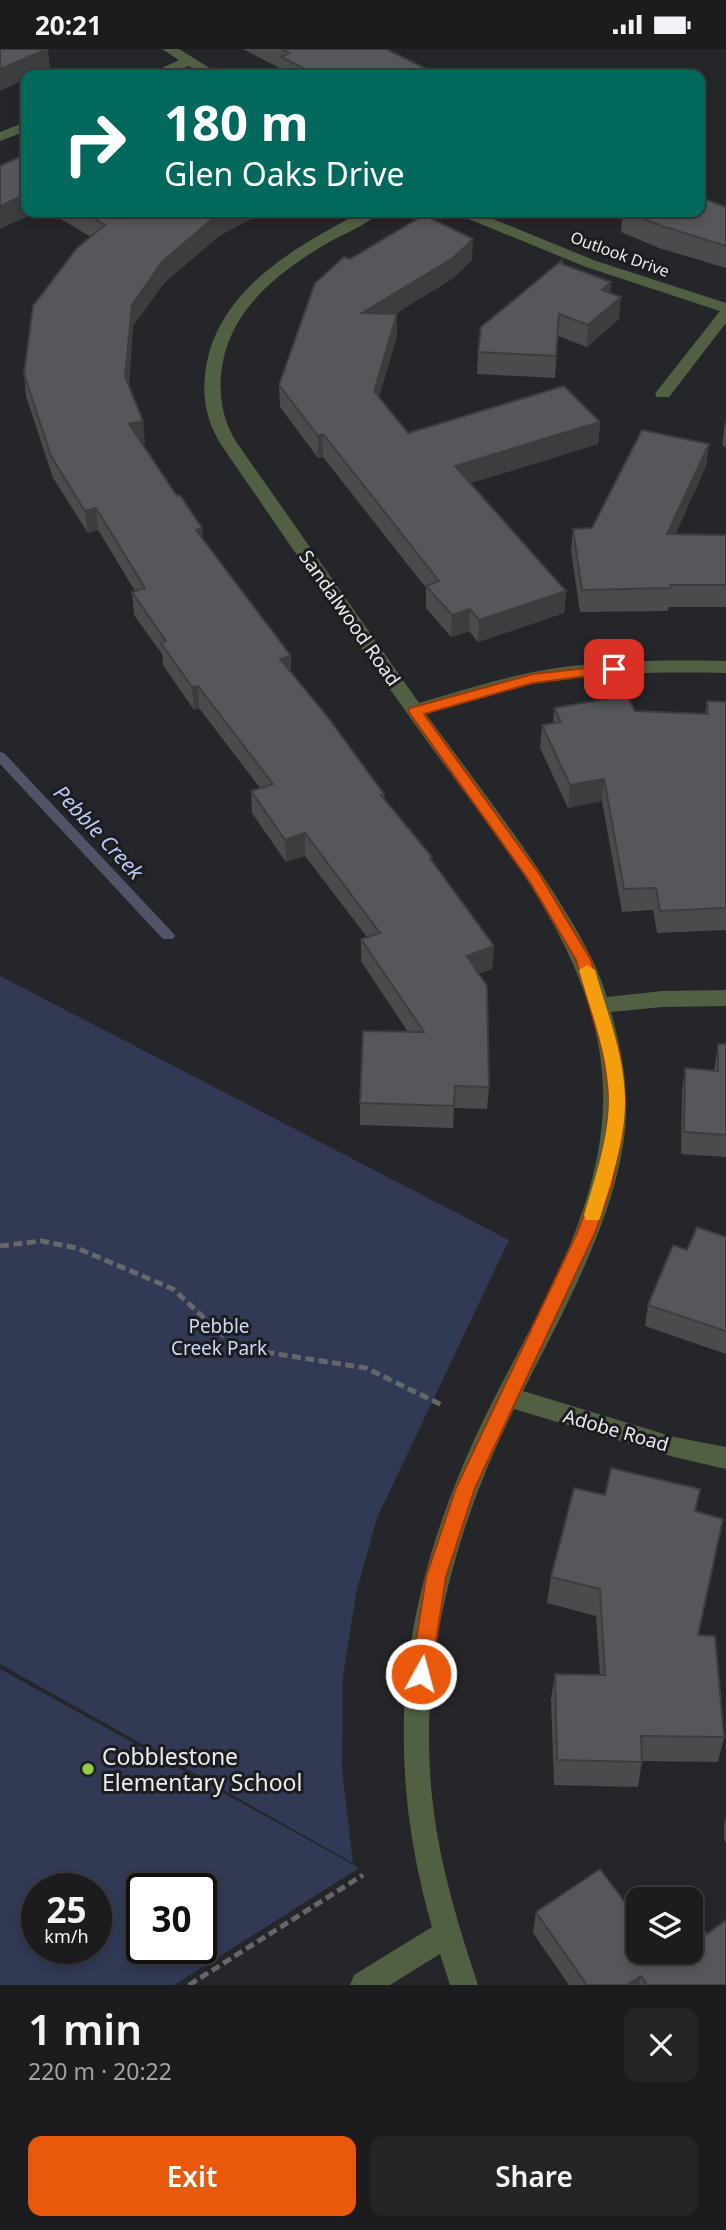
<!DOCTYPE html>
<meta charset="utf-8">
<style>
:root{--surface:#1c1c1f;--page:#252528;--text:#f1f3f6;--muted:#a0a1a4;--line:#3a3a3d;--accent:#ea580c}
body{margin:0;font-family:"Noto Sans",sans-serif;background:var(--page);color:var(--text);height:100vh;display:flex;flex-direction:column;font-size:26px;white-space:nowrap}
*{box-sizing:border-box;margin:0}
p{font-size:23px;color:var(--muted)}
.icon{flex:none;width:38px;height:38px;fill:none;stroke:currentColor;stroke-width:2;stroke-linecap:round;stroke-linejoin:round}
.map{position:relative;height:1936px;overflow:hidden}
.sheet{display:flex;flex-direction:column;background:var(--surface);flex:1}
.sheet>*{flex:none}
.top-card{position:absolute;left:21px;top:21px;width:684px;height:147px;border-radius:14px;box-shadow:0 4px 10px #0003,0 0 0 2px var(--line);background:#00695c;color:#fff;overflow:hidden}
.tools{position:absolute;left:626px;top:1838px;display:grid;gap:14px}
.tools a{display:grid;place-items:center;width:77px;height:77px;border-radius:14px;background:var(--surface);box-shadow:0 4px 10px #0003,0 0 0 2px var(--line);font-size:35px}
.speed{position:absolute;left:21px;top:1824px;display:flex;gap:14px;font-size:35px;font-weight:700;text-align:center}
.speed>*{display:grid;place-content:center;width:91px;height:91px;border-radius:50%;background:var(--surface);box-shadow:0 4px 10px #0003,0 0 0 2px var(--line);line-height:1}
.speed small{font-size:18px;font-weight:400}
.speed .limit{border:4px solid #111;border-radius:10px;background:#fff;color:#111}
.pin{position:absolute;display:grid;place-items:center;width:60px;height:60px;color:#fff;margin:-30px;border-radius:14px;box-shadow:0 4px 10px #0006}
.me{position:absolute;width:77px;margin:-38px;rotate:7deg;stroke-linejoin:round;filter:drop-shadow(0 0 5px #0008)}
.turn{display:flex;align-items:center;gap:24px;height:147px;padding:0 28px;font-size:32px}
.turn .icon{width:91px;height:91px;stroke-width:2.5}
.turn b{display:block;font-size:49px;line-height:60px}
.round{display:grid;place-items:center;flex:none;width:74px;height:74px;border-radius:14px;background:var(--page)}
.summary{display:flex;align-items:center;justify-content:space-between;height:119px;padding:0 28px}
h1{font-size:42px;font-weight:600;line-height:52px}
.button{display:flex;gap:14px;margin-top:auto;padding:14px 28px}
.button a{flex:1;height:80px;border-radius:14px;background:var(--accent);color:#fff;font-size:28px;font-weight:600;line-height:80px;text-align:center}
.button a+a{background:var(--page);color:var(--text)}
.status{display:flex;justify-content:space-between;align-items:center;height:49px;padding:0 35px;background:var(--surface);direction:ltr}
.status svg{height:19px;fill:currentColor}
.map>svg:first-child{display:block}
</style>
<div class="status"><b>20:21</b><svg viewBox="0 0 49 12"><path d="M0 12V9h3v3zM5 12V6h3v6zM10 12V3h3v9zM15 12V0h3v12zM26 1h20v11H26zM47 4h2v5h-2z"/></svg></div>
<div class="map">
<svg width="726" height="1936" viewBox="0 0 726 1936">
<rect width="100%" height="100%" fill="#252629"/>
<!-- green -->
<path fill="#313954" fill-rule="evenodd" d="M 0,927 L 509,1191 L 377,1469 L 356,1544 L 343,1628 L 342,1720 L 353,1814 L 0,1615 Z
M 0,1620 L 359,1819 L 174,1936 L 0,1936 ZM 37,1839 L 96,1839 L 96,1899 L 37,1899 ZM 142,1839 L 201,1839 L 201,1899 L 142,1899 Z"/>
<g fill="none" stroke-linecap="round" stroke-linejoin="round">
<!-- stream -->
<path fill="#505466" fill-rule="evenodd" d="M 0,703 L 4,704 L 173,884 L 175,887 L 173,890 L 163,890 L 0,715 Z"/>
<!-- path -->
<path stroke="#66676a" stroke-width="5" stroke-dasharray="9 4.5" stroke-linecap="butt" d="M 0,1197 L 41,1192 L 77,1199 L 173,1240 L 229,1292 L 252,1301 L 366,1319 L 442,1356
M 189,1936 L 363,1826"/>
<!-- minor -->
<path fill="#516042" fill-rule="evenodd" d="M 162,0 L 179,0 L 221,26 L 205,26 L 189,17 L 166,26 L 147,26 L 179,11 Z
M 26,73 L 26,82 L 0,92 L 0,83 Z
M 361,163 L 379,163 C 366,177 341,186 324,196 C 273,227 227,264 221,326 C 219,350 224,374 237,394 L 419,654 C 456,643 494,631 533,623 C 596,611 662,611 726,612 L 726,624 C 662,623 597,623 534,635 C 498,642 462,654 426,665 C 469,724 514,782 554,844 C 575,878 595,909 607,948 L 663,942 L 726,941 L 726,957 L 663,958 L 611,963 C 619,992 626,1023 626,1053 C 629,1146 564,1261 523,1342 L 674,1388 L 726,1398 L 726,1420 L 674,1408 L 514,1360 C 454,1482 416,1619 433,1756 C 440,1818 459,1878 478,1936 L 450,1936 L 440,1905 L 390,1936 L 350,1936 L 354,1926 L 432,1878 C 382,1704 400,1554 474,1391 C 531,1267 624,1142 599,999 C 577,875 485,775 414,674 C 349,583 286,490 222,397 C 208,376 202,351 205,326 C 214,242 294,199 361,163 Z
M 457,163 L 476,163 L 596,212 L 726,254 L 726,274 L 669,348 L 657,348 L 655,345 L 657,342 L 720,262 L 586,218 L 459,166 Z"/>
</g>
<!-- wall -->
<path fill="#494b4d" d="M 243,0 L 386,0 L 439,26 L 281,26 L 281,20 Z
M 726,158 L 726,219 L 659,199 L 621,183 L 623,163 L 700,163 Z
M 49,163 L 264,163 L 219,187 L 164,234 L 133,277 L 129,335 L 145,394 L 142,395 L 177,447 L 202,479 L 203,490 L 291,607 L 291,624 L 384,745 L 384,749 L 494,897 L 492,920 L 479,924 L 489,1038 L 487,1060 L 454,1059 L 453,1079 L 360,1076 L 360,1054 L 408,983 L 361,912 L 361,890 L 367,888 L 305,807 L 286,813 L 252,764 L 251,742 L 260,739 L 199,659 L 194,661 L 163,616 L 162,605 L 134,566 L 132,543 L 135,542 L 98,481 L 88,484 L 53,429 L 26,347 L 24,325 L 91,188 Z
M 350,210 L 472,211 L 452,230 L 395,265 L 397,287 L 379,348 L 408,384 L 600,373 L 598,395 L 471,434 L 566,542 L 564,564 L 478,593 L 469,582 L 451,588 L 426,559 L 426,539 L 323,408 L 318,409 L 280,358 L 279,336 Z
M 562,215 L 611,233 L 610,244 L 619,270 L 587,298 L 558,287 L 555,329 L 477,325 L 478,303 Z
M 725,374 L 726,374 L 726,399 L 722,396 Z
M 709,395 L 706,417 L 675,486 L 726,486 L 726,558 L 669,558 L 668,562 L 580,563 L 571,502 L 573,480 L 592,479 Z
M 707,652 L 726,653 L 726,881 L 657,884 L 653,861 L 622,863 L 602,752 L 568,759 L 540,699 L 542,676 L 553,674 L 554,659 L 705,665 Z
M 718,995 L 726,995 L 726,1108 L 681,1105 L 682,1042 L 685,1019 L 714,1022 Z
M 726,1188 L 726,1305 L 645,1277 L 648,1256 L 687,1201 Z
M 700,1440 L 695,1463 L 698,1586 L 724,1688 L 718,1713 L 642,1712 L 638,1738 L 554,1736 L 551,1650 L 555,1625 L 600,1626 L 596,1567 L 547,1554 L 551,1528 L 605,1446 Z
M 726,1768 L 726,1794 L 724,1791 L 724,1775 Z
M 536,1863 L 639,1872 L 707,1885 L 726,1936 L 569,1936 L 533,1884 Z"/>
<!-- shaded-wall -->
<path fill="#3c3d3f" d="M 48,0 L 50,20 L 36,26 L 26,26 L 26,30 L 0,42 L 0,20 Z
M 26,145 L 26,163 L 37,163 L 0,180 L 0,157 Z
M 223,163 L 264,163 L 219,187 L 164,234 L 133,277 L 127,349 L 125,327 L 132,256 L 162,213 L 218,165 Z
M 473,190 L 472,211 L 452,230 L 362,285 L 362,264 Z
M 611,233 L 609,254 L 602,241 Z
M 621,248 L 619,270 L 587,298 L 588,276 Z
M 397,265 L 397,287 L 374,364 L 374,342 Z
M 143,372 L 145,394 L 130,397 L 129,375 Z
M 600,373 L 598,395 L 455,439 L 455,417 Z
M 323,385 L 323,408 L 318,409 L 318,387 Z
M 709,395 L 706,417 L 665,508 L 667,485 Z
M 96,459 L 98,481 L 88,484 L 85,462 Z
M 202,479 L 204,501 L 196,481 Z
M 566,542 L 564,564 L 478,593 L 479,571 Z
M 470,560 L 469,582 L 451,588 L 452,566 Z
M 291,607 L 291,629 L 280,610 Z
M 198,637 L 199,659 L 194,661 L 192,638 Z
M 604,730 L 602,752 L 568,759 L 570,736 Z
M 305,784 L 305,807 L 286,813 L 285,791 Z
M 494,897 L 492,920 L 466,929 L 467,907 Z
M 641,1927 L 639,1936 L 627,1936 Z"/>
<!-- building -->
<path fill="#55575a" stroke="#3c3d3f" stroke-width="2" d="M 0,0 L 47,0 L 0,20 Z
M 281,0 L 386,0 L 439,26 L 317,26 L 281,8 L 289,4 Z
M 26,105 L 26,145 L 0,157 L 0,117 Z
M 700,148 L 726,158 L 726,197 L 662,177 L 626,163 L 700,163 Z
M 83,163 L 223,163 L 218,165 L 162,213 L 132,256 L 125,327 L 143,372 L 129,375 L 177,447 L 180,446 L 202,479 L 196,481 L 291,607 L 280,610 L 327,667 L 384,745 L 381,746 L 432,808 L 430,809 L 494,897 L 467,907 L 487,937 L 489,1038 L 455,1037 L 454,1057 L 360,1054 L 363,982 L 424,983 L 361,890 L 380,884 L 305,784 L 285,791 L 251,742 L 273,735 L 198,637 L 192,638 L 161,594 L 166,592 L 132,543 L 145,539 L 96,459 L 85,462 L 51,407 L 24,325 L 33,257 L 77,199 L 105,176 Z
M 424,166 L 473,190 L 453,209 L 362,264 L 397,265 L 374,342 L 408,384 L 564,337 L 600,373 L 455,417 L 566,542 L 479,571 L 470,560 L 452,566 L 426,537 L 439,532 L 323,385 L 318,387 L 279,336 L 315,234 L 344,208 L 350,210 Z
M 562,211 L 562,215 L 611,233 L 602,241 L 621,248 L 588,276 L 559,265 L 556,307 L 478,303 L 481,278 Z
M 642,381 L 709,395 L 667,485 L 726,486 L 726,536 L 670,536 L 671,539 L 582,541 L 573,480 L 592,479 Z
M 627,646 L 635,662 L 708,665 L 707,652 L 726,653 L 726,859 L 660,862 L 656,839 L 624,840 L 604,730 L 570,736 L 542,676 L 561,673 L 554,659 Z
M 718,995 L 726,995 L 726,1086 L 684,1083 L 685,1019 L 718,1022 Z
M 697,1178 L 726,1188 L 726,1282 L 648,1256 L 673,1196 L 687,1201 Z
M 611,1419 L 700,1440 L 695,1462 L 723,1470 L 698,1586 L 715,1587 L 724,1688 L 641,1687 L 642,1713 L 557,1711 L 555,1625 L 605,1626 L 600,1540 L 551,1528 L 574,1439 L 605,1446 Z
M 600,1820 L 639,1872 L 639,1902 L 691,1902 L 691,1864 L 707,1885 L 726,1871 L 726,1936 L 647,1936 L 641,1927 L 627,1936 L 587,1936 L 536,1863 Z"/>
<!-- route -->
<path fill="#ea580c" stroke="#983908" stroke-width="2" d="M 614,616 L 619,617 L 619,623 L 533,634 L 424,665 L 540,826 L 591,911 L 619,1003 L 625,1050 L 622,1087 L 612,1136 L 595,1184 L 475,1439 L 446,1528 L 431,1625 L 428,1632 L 421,1634 L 414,1632 L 411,1625 L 426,1528 L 456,1439 L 577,1184 L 595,1136 L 606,1087 L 609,1050 L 603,1003 L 576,911 L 530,833 L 408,662 L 410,659 L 533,625 Z"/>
<!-- slow -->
<path fill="#f59e0b" d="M 587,916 L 595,921 C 607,963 624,1005 625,1049 C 626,1088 612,1129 601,1166 L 599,1171 L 586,1171 L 584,1166 C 595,1129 609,1089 609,1049 C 608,1005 591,963 579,921 Z"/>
<!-- markers -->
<circle fill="#92cd3f" stroke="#1c1d20" stroke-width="2.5" cx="88" cy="1720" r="7"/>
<g text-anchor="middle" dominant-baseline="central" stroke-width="6" stroke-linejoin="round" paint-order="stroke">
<!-- far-street labels -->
<g font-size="16" fill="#ebecee" stroke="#1c1d20">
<text transform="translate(620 205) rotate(20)">Outlook Drive</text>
</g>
<!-- street labels -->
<g font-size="19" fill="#ebecee" stroke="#1c1d20">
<text transform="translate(350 569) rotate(55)">Sandalwood Road</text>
<text transform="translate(616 1381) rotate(16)">Adobe Road</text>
</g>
<!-- park labels -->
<g font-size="19" fill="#ccd7f9" stroke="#1c1d20">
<text x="219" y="1277">Pebble<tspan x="219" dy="22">Creek Park</tspan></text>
</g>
<!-- water labels -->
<g font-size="21" font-style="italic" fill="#bac9f6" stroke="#1c1d20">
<text transform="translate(99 783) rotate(47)">Pebble Creek</text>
</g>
<!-- near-poi labels -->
<g font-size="23" fill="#ebecee" stroke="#1c1d20" text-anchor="start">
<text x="102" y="1707">Cobblestone<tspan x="102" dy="26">Elementary School</tspan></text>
</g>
</g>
</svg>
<div class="tools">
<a><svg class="icon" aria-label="layers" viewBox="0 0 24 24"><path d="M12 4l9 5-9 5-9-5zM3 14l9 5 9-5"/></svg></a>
</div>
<div class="speed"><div>25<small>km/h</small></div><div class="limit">30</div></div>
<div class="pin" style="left:614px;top:620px;background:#d93025"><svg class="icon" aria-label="arrive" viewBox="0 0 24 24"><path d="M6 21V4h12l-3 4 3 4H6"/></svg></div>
<svg class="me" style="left:421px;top:1625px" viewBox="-20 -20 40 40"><circle r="17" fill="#ea580c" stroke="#fff" stroke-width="3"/><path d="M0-11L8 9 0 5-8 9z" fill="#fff"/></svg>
<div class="top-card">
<div class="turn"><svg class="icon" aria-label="right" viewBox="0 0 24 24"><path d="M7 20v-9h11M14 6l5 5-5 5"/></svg><div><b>180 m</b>Glen Oaks Drive</div></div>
</div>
</div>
<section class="sheet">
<div class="summary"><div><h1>1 min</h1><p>220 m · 20:22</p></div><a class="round"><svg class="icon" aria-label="close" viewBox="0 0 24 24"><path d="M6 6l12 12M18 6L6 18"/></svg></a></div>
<div class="button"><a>Exit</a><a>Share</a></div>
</section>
